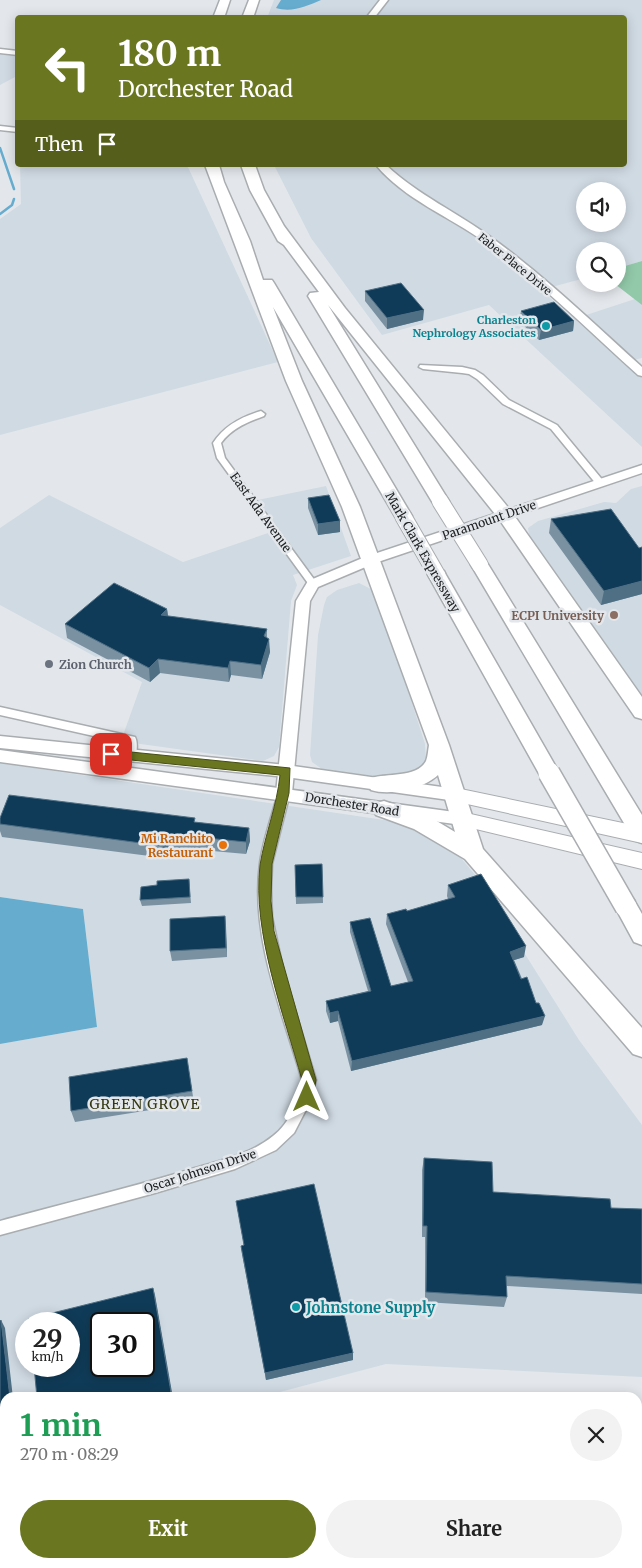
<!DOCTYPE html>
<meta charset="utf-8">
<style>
:root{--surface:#fff;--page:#f2f2f2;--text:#222;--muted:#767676;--accent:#6b7621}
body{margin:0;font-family:Merriweather,serif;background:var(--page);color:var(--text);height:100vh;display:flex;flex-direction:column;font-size:19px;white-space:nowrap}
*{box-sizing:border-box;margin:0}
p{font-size:16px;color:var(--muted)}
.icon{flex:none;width:28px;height:28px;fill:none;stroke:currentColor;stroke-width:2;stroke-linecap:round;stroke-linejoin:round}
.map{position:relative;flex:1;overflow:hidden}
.sheet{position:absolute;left:0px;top:1392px;width:642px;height:176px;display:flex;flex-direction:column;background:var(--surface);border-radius:15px 15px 0 0;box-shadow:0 2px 12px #0003}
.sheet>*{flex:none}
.hud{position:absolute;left:15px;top:15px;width:612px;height:152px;border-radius:5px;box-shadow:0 2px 12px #0003;background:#6b7621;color:#fff;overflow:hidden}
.fabs{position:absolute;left:576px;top:182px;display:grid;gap:10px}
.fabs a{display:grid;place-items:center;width:50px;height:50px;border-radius:50%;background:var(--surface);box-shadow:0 2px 12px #0003;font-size:25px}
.speed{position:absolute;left:15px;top:1312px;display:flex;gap:10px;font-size:25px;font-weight:700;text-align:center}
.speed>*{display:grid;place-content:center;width:65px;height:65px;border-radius:50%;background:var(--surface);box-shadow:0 2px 12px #0003;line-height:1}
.speed small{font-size:12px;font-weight:400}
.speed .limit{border:2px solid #111;border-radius:8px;background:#fff;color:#111}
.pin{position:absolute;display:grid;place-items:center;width:42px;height:42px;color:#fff;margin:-21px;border-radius:10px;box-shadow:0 2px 8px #0006}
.me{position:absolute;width:55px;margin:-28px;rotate:0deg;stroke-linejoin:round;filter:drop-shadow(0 0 4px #0008)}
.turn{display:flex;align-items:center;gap:18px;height:105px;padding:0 20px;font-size:22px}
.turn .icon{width:65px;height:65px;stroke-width:2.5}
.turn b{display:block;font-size:35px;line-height:42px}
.then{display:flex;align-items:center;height:48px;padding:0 20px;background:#0003;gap:10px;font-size:19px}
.round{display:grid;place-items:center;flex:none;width:52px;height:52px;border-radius:26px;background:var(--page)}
.headline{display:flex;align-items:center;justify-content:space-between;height:85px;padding:0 20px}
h1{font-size:30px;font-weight:700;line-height:38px;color:#1e9e55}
.action{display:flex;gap:10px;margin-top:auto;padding:10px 20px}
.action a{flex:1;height:58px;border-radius:30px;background:var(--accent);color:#fff;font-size:20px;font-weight:700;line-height:58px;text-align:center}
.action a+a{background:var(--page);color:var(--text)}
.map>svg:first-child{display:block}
</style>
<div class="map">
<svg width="642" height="1568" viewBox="0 0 642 1568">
<rect width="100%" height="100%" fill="#e3e7eb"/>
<!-- built -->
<path fill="#d0dae3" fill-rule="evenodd" d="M 274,0 L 642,0 L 642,261 L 618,268 L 618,251 L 585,251 L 585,278 L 541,290 L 642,378 L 642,447 L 489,305 L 382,335 L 311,238 L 274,165 L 625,165 L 625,18 L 267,18 ZM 585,191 L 618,191 L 618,224 L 585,224 Z
M 0,52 L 17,53 L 17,76 L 0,85 Z
M 20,165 L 187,165 L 278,362 L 0,435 L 0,219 L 21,204 Z
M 635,299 L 642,305 L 642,358 L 629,361 L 580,317 Z
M 326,486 L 351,556 L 293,575 L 297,585 L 291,601 L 279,747 L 274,756 L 263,761 L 119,741 L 122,738 L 142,682 L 0,605 L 0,528 L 49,495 L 183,562 L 274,531 L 253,501 Z
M 642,486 L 642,695 L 529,535 L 528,528 L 538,521 L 604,502 L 616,503 L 631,489 Z
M 359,583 L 373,590 L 378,596 L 425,744 L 426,759 L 422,767 L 416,773 L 388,778 L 322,769 L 312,762 L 310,755 L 318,635 L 324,605 L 327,597 L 337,590 Z
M 0,763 L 391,821 L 409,825 L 445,839 L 476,876 L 579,1040 L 642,1125 L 642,1377 L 386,1364 L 261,1397 L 5,1398 L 5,1466 L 0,1468 L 0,1044 L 97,1027 L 83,909 L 0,897 ZM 26,1324 L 69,1324 L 69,1366 L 26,1366 ZM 101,1324 L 144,1324 L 144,1366 L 101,1366 Z"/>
<!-- green -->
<path fill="#92c9a9" d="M 642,261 L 642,305 L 615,284 L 618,284 L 618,268 Z"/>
<!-- water -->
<path fill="#66acce" d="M 281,0 L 321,0 C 307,6 292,13 276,8 Z
M 0,897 L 83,909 L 97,1027 L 0,1044 Z"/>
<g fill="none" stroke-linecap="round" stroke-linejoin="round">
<!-- stream -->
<path stroke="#66acce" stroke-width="2.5" d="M 0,148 L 14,189
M 0,214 L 12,205 L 14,199"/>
<!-- minor casing -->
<g stroke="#a9adb0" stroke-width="3">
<path id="minor" d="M 0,49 L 18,51 L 18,55 L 0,53 Z
M 0,126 L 18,128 L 18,132 L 0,130 Z
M 420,365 L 462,367 L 475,370 L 483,375 L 509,400 L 557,425 L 605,483 L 603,485 L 597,485 L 551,429 L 503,404 L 477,379 L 469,374 L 462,373 L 423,369 L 419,367 Z
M 261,411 L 265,414 L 264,416 C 248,422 232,428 221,443 L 225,458 L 316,582 L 318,584 L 316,586 L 310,586 L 217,458 L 213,443 C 224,426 241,417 261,411 Z
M 0,707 L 135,737 C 138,742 137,754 134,759 L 126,759 L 124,756 L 125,743 L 0,715 Z
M 284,789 L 288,790 L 290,793 L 272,864 L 271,890 L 272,917 L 284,973 L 316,1080 L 309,1104 L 294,1133 L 276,1150 L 235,1169 L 155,1193 L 0,1235 L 0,1221 C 65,1203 131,1188 195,1168 C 222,1160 251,1154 273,1136 C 290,1123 299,1100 302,1080 C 282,1011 250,936 260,863 C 263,840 272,816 278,793 L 280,790 Z"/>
</g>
<!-- tertiary casing -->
<g stroke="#a9adb0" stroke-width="3">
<path id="tertiary" d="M 380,0 L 388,0 L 374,18 L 366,18 Z
M 376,165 L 386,165 C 418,195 458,213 492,238 C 546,277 593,323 642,367 L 642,376 L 638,375 C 588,330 540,282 485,242 C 450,217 404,199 376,165 Z
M 642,465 L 642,473 L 375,563 L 318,587 L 310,601 L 292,793 L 289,797 L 279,797 L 276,793 L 296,601 L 308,581 L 365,557 Z"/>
</g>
<!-- secondary casing -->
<g stroke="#a9adb0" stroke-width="3">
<path id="secondary" d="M 0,736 L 286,765 L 456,789 L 462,791 L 464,795 L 462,799 L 456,801 L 286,777 L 0,748 Z
M 0,750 L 462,813 L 468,814 L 470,819 L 468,824 L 462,825 L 0,762 Z"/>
</g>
<!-- primary casing -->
<g stroke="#a9adb0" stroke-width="2">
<path id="primary" d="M 456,788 L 642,827 L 642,843 L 449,800 L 447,795 L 449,790 Z
M 462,812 L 642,853 L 642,869 L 455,824 L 452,819 L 455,814 Z"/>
</g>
<!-- motorway casing -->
<g stroke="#a9adb0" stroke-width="3">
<path id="motorway" d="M 220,0 L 230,0 L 224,18 L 213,18 Z
M 249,0 L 259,0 L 253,18 L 242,18 Z
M 205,165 L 219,165 L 224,182 L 250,241 L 263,280 L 272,280 L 274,283 L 412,516 L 409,520 L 397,520 L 273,307 L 302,381 L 360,507 L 449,745 L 483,849 L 642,1028 L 642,1057 L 633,1054 L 465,859 L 414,829 L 376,815 L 373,809 L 376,803 L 384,801 L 430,817 L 455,832 L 438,775 C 423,789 390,796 371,790 L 368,784 L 371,778 C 387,773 417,778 426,761 C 428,756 428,750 429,745 L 342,507 L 286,381 Z
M 241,165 L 255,165 L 264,190 L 284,226 L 345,308 L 511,511 L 642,697 L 642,719 L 635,717 L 499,519 L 328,305 L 449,501 L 446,505 L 434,505 L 308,296 L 310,293 L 319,292 L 284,245 L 278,241 L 250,190 Z
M 480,559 L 486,561 L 642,815 L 642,843 L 634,840 L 471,565 L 474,561 Z
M 437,569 L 444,571 L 446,575 L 556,767 L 560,773 L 556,779 L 549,781 L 542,779 L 428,575 L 430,571 Z
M 626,898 L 634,900 L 642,914 L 642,945 L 634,942 L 615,907 L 618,900 Z"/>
</g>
<!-- minor -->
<use href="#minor" fill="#fff" fill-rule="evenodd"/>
<!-- tertiary -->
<use href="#tertiary" fill="#fff" fill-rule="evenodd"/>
<!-- secondary -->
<use href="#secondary" fill="#fff" fill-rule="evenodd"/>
<!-- primary -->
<use href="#primary" fill="#fff" fill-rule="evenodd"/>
<!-- motorway -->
<use href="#motorway" fill="#fff" fill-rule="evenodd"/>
<!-- motorway-bridge-far1 casing -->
<g stroke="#a9adb0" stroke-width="18" stroke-linecap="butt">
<path id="motorway-bridge-far1" d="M 440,501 L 480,565
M 403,516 L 437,575"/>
</g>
<!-- motorway-bridge casing -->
<g stroke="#a9adb0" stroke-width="24" stroke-linecap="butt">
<path id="motorway-bridge" d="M 549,773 L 626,907"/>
</g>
<!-- motorway-bridge-far1 -->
<use href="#motorway-bridge-far1" stroke="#fff" stroke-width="16"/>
<!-- motorway-bridge -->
<use href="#motorway-bridge" stroke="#fff" stroke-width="21"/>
</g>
<!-- wall -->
<path fill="#7a91a2" d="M 365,291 L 423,320 L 387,329 L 365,301 Z
M 521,311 L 574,321 L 573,331 L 539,340 L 519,321 Z
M 308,498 L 340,521 L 340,532 L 318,535 L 308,508 Z
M 551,519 L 639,548 L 642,547 L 642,594 L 601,605 L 549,533 Z
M 167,609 L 168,616 L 267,629 L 267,638 L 270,652 L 262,679 L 231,675 L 229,682 L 160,673 L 150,682 L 67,638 L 65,624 Z
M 0,818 L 196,822 L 249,828 L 250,841 L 246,854 L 168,847 L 165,858 L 2,837 L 0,831 Z
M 322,864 L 323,903 L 296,904 L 295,865 Z
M 189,879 L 191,903 L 142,906 L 140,900 L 157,885 Z
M 448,885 L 524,957 L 514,960 L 542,1025 L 351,1071 L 338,1021 L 330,1023 L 326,1011 L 326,1001 L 368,991 L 350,932 L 350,922 L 391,986 L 408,982 L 386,924 L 387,914 L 407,911 L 448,899 L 447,896 Z
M 225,916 L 227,957 L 172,961 L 170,951 Z
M 187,1058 L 194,1103 L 75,1122 L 71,1111 Z
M 424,1158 L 493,1192 L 611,1208 L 642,1209 L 642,1294 L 507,1286 L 507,1297 L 504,1307 L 425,1302 L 425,1237 L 422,1237 L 422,1170 Z
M 236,1201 L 353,1360 L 266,1380 L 242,1254 L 241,1246 L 244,1246 Z
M 112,1564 L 203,1564 L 203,1565 L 179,1568 L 112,1568 Z"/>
<!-- shaded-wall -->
<path fill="#4f6f84" d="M 424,310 L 423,320 L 387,329 L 387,318 Z
M 574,321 L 573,331 L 539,340 L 541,330 Z
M 340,521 L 340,532 L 318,535 L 318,524 Z
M 642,581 L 642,594 L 601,605 L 604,591 Z
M 167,609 L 169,623 L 161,615 Z
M 269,639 L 270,652 L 262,679 L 261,665 Z
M 158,659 L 160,673 L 150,682 L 149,668 Z
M 230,661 L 231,675 L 229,682 L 228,668 Z
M 249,828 L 250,841 L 246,854 L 246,842 Z
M 167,834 L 168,847 L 165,858 L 163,846 Z
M 225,916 L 226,926 L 227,957 L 226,948 Z
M 526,946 L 524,957 L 508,962 L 510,952 Z
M 338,1011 L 338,1021 L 330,1023 L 330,1013 Z
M 545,1016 L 542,1025 L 351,1071 L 352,1061 Z
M 153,1288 L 155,1295 L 173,1398 L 172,1398 Z
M 1,1320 L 5,1328 L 13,1398 L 10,1398 Z
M 353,1353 L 353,1360 L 266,1380 L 265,1373 Z
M 5,1411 L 5,1418 L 0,1419 L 0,1412 Z"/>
<!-- building -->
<path fill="#103b58" stroke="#4f6f84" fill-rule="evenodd" d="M 401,283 L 424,310 L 387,318 L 365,291 Z
M 554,302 L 574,321 L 541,330 L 521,311 Z
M 329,495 L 340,521 L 318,524 L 308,498 Z
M 611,509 L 639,548 L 642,547 L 642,581 L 604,591 L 551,519 Z
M 114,583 L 167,609 L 161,615 L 267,629 L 264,636 L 269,639 L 261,665 L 230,661 L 228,668 L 158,659 L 149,668 L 65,624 Z
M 9,795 L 195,818 L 194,822 L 249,828 L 246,842 L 167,834 L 163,846 L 0,824 L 0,818 Z
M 322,864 L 323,897 L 296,897 L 295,865 Z
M 481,874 L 526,946 L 510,952 L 521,979 L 527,977 L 536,1003 L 539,1003 L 545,1016 L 352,1061 L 338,1011 L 330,1013 L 326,1001 L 371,991 L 350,922 L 370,918 L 391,986 L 413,981 L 387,914 L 406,909 L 407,911 L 455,897 L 448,885 Z
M 189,879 L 190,897 L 140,900 L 141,887 L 157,885 L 157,881 Z
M 225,916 L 226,948 L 170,951 L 170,919 Z
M 187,1058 L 192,1091 L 71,1111 L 69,1077 Z
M 424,1158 L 492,1162 L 493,1192 L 610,1199 L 611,1208 L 642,1209 L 642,1284 L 506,1276 L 507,1297 L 426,1292 L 427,1226 L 423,1226 Z
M 314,1184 L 353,1353 L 265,1373 L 241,1246 L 244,1245 L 236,1201 Z
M 153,1288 L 172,1398 L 37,1398 L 34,1366 L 69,1366 L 69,1324 L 29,1324 L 28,1319 ZM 101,1324 L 144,1324 L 144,1366 L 101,1366 Z
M 1,1320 L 10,1398 L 5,1398 L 5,1411 L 0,1412 L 0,1321 Z
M 112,1564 L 174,1564 L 144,1568 L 112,1568 Z"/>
<!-- route -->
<path fill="#6b7621" stroke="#464d15" d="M 111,750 L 290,768 L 289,793 L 272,864 L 271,901 L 274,931 L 316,1080 L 312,1101 L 307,1103 L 302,1101 L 300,1097 L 302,1080 C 284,1015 252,932 260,865 C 265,834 277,806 280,775 L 111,758 L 106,754 Z"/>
<!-- markers -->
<g fill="#0f9aa8" stroke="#e3e7eb" stroke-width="2">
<circle cx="546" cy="326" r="5"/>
<circle cx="296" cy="1307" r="5"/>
</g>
<circle fill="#8d6e63" stroke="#e3e7eb" stroke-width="2" cx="614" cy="615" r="5"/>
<circle fill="#6b7280" stroke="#e3e7eb" stroke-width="2" cx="49" cy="664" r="5"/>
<circle fill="#e8710a" stroke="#e3e7eb" stroke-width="2" cx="223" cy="845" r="5"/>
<g text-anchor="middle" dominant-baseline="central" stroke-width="5" stroke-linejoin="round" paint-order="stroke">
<!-- far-street labels -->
<g font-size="11" fill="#212324" stroke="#e3e7eb">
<text transform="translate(515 264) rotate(39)">Faber Place Drive</text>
</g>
<!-- far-culture labels -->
<g font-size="11" font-weight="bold" fill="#0d838f" stroke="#e3e7eb" text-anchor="end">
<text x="536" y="320">Charleston<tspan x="536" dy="13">Nephrology Associates</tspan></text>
</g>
<!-- street labels -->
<g font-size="12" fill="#212324" stroke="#e3e7eb">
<text transform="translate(261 512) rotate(54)">East Ada Avenue</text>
<text transform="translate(489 520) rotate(-19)">Paramount Drive</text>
<text transform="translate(423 552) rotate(60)">Mark Clark Expressway</text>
<text transform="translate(352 804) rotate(9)">Dorchester Road</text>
<text transform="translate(200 1171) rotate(-18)">Oscar Johnson Drive</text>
</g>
<!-- education labels -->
<g font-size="12" font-weight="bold" fill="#785e54" stroke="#e3e7eb" text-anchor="end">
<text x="604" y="615">ECPI University</text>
</g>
<!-- worship labels -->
<g font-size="12" font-weight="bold" fill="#5b616d" stroke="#e3e7eb" text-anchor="start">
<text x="59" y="664">Zion Church</text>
</g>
<!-- food labels -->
<g font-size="12" font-weight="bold" fill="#c56008" stroke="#e3e7eb" text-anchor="end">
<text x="213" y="838">Mi Ranchito<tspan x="213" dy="14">Restaurant</tspan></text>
</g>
<!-- neighbourhood labels -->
<g font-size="14" letter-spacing="1" fill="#32370f" stroke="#e3e7eb">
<text x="145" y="1104">GREEN GROVE</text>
</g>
<!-- near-culture labels -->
<g font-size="15" font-weight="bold" fill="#0d838f" stroke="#e3e7eb" text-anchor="start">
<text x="306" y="1307">Johnstone Supply</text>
</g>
</g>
</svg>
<div class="fabs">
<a><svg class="icon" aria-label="sound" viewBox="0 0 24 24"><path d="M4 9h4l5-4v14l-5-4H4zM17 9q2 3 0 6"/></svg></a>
<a><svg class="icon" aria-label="search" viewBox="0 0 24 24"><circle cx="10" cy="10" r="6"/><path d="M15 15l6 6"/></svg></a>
</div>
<div class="speed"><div>29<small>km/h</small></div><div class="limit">30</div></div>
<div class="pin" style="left:111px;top:754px;background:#d93025"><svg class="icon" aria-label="arrive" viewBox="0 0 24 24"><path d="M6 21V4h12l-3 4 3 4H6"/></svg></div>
<svg class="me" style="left:307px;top:1097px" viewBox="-20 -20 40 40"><path d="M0-17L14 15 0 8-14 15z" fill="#6b7621" stroke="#fff" stroke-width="4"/></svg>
<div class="hud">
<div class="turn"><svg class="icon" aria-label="left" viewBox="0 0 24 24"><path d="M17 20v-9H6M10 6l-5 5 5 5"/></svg><div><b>180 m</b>Dorchester Road</div></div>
<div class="then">Then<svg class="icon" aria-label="arrive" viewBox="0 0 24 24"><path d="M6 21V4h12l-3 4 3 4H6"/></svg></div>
</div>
<section class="sheet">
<div class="headline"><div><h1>1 min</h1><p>270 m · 08:29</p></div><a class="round"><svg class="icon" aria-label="close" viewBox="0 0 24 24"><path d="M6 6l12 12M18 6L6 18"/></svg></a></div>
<div class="action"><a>Exit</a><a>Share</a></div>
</section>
</div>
